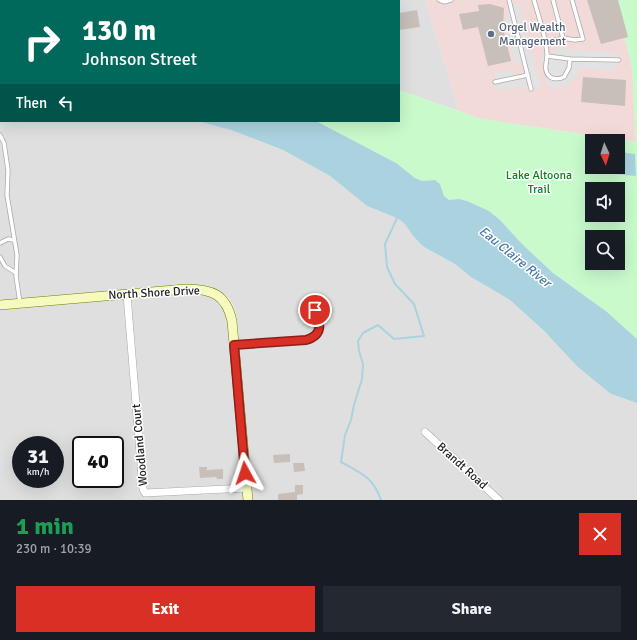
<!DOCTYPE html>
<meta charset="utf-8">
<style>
:root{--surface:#171b24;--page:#242831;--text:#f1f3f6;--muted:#9ea1a6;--accent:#d93025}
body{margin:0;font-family:Signika,sans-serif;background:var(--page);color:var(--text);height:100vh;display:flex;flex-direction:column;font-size:15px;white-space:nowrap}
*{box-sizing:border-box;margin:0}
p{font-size:13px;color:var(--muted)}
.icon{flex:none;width:22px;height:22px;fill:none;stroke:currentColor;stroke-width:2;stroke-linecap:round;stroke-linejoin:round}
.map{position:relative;height:500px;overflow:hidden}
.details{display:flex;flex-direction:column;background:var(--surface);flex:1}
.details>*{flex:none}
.hud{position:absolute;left:0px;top:0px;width:400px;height:122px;box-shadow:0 4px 16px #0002;background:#00695c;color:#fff;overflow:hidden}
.needle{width:26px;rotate:176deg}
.controls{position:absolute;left:585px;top:134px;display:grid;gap:8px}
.controls a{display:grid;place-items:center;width:40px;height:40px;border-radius:0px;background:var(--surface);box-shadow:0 4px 16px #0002;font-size:20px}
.speed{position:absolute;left:12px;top:436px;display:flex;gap:8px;font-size:20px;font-weight:700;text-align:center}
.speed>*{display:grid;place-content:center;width:52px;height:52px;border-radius:50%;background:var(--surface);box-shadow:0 4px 16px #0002;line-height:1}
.speed small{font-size:10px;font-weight:400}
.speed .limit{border:2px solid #111;border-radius:6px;background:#fff;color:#111}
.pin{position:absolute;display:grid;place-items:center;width:34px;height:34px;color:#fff;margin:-17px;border:2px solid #fff;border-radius:50%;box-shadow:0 1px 4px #0007}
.me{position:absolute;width:44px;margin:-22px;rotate:355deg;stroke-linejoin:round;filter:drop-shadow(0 0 3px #0008)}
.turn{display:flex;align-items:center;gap:14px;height:84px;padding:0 16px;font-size:18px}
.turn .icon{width:52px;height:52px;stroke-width:2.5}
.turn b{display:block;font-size:28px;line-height:34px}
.then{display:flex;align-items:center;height:38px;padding:0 16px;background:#0003;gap:8px;font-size:15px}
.round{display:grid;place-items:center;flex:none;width:42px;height:42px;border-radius:0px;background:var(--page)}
.head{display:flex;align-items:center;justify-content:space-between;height:68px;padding:0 16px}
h1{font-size:24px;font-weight:700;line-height:30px;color:#1e9e55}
.action{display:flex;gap:8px;margin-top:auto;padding:8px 16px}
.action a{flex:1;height:46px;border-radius:0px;background:var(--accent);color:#fff;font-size:16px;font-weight:700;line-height:46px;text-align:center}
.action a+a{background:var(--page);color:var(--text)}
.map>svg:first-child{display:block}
</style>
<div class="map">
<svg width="637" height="500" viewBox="0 0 637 500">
<rect width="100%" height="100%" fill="#f2efe9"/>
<!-- residential -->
<path fill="#e0dfdf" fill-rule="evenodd" d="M 139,0 L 425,0 L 459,111 L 399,90 L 399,1 Z
M 0,79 L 1,121 L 197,121 L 231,130 L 283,150 L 330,176 L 367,206 L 394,216 L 404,223 L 414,237 L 424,247 L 455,264 L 471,277 L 510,300 L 611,394 L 637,403 L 637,500 L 252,500 L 247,458 L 238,327 L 236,314 L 233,305 L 229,298 L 224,294 L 218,290 L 210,287 L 0,302 Z
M 195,293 L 204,294 L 214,297 L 223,304 L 229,324 L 244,500 L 0,500 L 0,309 ZM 21,445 L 55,445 L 55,479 L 21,479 ZM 81,445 L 115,445 L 115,479 L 81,479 Z"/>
<!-- commercial -->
<path fill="#f2dad9" d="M 425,0 L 616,0 L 632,68 L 636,142 L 481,119 L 459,111 Z"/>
<!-- park -->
<path fill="#c8facc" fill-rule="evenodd" d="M 0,0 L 139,0 L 142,1 L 1,1 L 0,25 Z
M 616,0 L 637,0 L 637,339 L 607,312 L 553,273 L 522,244 L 500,220 L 489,211 L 467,201 L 459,199 L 449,200 L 444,196 L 440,184 L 435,180 L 422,181 L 415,178 L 396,163 L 316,121 L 399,121 L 399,90 L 481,119 L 636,142 L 632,68 ZM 592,141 L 618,141 L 618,167 L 592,167 ZM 592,189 L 618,189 L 618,215 L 592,215 ZM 592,237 L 618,237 L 618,263 L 592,263 Z"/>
<!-- parking -->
<path fill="#e2e2e2" d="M 520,4 L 541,88 L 528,91 L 527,88 L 522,89 L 521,86 L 498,91 L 494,73 L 510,70 L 512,75 L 524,72 L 522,64 L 515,65 L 504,19 L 509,18 L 506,7 Z
M 556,48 L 619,53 L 619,65 L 615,65 L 615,71 L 580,68 L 578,75 L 569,85 L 561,88 L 553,88 L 547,84 L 541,61 L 543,53 L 555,53 Z"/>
<!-- water -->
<path fill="#aad3df" d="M 197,121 L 316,121 L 396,163 L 415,178 L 422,181 L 435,180 L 440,184 L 444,196 L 449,200 L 459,199 L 467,201 L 489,211 L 500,220 L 522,244 L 553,273 L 607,312 L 637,339 L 637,403 L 611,394 L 578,367 L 545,332 L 510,300 L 471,277 L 455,264 L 424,247 L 414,237 L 404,223 L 397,218 L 367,206 L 330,176 L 283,150 L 231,130 Z
M 618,152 L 635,154 L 636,176 L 605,173 L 598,167 L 618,167 Z"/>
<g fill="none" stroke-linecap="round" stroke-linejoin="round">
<!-- stream -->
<path stroke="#aad3df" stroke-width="2" d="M 381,500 C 373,477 361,473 341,462 L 345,435 L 351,420 L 354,405 L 362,379 L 363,364 L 359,351 L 358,341 L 363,333 L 378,325 L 394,339 L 424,336 L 414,304 L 395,284 L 387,267 L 385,244 L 398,216"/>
</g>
<!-- building -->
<path fill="#c7bfb8" d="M 587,0 L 618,0 L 628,37 L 601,44 Z
M 490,4 L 504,8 L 503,28 L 511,61 L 488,66 L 478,27 L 463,30 L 459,14 L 479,11 L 478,5 Z
M 417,10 L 420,27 L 399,30 L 399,13 Z
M 583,77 L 626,80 L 625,106 L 581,102 Z
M 290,454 L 290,462 L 274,463 L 273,455 Z
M 293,463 L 304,463 L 305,471 L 294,472 Z
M 199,467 L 207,467 L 207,470 L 223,469 L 223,479 L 217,479 L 216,477 L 200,478 Z
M 295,485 L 303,485 L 303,494 L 297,495 L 297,500 L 278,500 L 278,494 L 295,492 Z"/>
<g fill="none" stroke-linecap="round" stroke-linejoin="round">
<!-- lane casing -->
<g stroke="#a9a9a9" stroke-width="5">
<path id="lane" d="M 439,0 L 444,2 L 451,0
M 509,0 L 531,89
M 534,0 C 538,15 547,40 547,55 C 547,62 543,70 549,76 C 553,80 560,79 564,77 L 569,68 L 570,59 L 547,56
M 553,0 L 563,38
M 545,43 L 563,38 L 575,40 L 583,39 L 572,0
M 570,59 L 619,60
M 495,82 L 528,75
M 0,135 L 4,143 L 8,170 L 7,195 L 17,255 L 16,276 L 20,303
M 0,243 L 8,239 L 14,240
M 0,257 L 5,266 L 16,273"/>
</g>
<!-- street casing -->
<g stroke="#a9a9a9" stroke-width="8">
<path id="street" d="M 127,295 L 143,489 L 145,493 L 246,488
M 234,345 L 306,340 C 323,334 321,324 315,310
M 425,432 L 499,500"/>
</g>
<!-- secondary casing -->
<g stroke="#707d05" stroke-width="10">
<path id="secondary" d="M 0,305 L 186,289 C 212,289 226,294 232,321 L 248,500"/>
</g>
<!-- lane -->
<use href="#lane" stroke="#fff" stroke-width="3.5"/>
<!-- street -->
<use href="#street" stroke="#fff" stroke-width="7"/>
<!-- secondary -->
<use href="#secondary" stroke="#f7fabf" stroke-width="9"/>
</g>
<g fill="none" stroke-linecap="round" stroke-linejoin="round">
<!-- route casing -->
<g stroke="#8d1f18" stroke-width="10">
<path id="route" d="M 245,473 L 234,345 L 306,340 C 323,335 321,324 315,310"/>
</g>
<!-- route -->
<use href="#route" stroke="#d93025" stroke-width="7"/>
</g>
<!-- markers -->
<circle fill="#5c6f8a" stroke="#fff" stroke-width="1.5" cx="491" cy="34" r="4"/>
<g text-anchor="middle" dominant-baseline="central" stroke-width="3" stroke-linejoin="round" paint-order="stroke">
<!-- service labels -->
<g font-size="12" fill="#4e5e75" stroke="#fff" text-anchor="start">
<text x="499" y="27">Orgel Wealth<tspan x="499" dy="14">Management</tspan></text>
</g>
<!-- park labels -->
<g font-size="12" fill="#0c8416" stroke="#fff">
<text x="539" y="175">Lake Altoona<tspan x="539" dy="14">Trail</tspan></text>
</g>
<!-- street labels -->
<g font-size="12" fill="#222" stroke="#fff">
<text transform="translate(154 293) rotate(-3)">North Shore Drive</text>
<text transform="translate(140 445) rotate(-95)">Woodland Court</text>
<text transform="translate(462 466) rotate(42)">Brandt Road</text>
</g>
<!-- water labels -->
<g font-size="13" font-style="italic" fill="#4a7aab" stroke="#fff">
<text transform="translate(515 257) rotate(39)">Eau Claire River</text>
</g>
</g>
</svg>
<div class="controls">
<a><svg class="needle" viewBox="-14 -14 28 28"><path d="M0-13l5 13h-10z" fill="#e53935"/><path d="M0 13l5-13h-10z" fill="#9ea1a6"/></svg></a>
<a><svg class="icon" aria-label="sound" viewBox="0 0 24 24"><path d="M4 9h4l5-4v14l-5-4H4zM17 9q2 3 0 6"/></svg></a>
<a><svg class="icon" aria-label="search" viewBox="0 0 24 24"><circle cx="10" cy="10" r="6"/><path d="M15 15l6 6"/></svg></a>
</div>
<div class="speed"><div>31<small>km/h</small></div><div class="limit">40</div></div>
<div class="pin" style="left:315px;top:310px;background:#d93025"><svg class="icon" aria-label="arrive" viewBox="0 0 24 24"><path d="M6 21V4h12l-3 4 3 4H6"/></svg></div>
<svg class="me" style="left:245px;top:473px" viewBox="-20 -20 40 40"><path d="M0-17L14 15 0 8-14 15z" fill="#d93025" stroke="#fff" stroke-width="4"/></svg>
<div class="hud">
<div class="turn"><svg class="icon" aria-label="right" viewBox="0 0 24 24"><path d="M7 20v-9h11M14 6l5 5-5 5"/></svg><div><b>130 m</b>Johnson Street</div></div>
<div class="then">Then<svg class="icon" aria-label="left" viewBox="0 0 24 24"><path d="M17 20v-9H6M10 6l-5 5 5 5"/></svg></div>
</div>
</div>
<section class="details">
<div class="head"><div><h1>1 min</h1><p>230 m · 10:39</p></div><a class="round" style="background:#d93025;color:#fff"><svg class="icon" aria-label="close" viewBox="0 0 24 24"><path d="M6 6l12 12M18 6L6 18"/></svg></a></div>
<div class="action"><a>Exit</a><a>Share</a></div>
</section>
